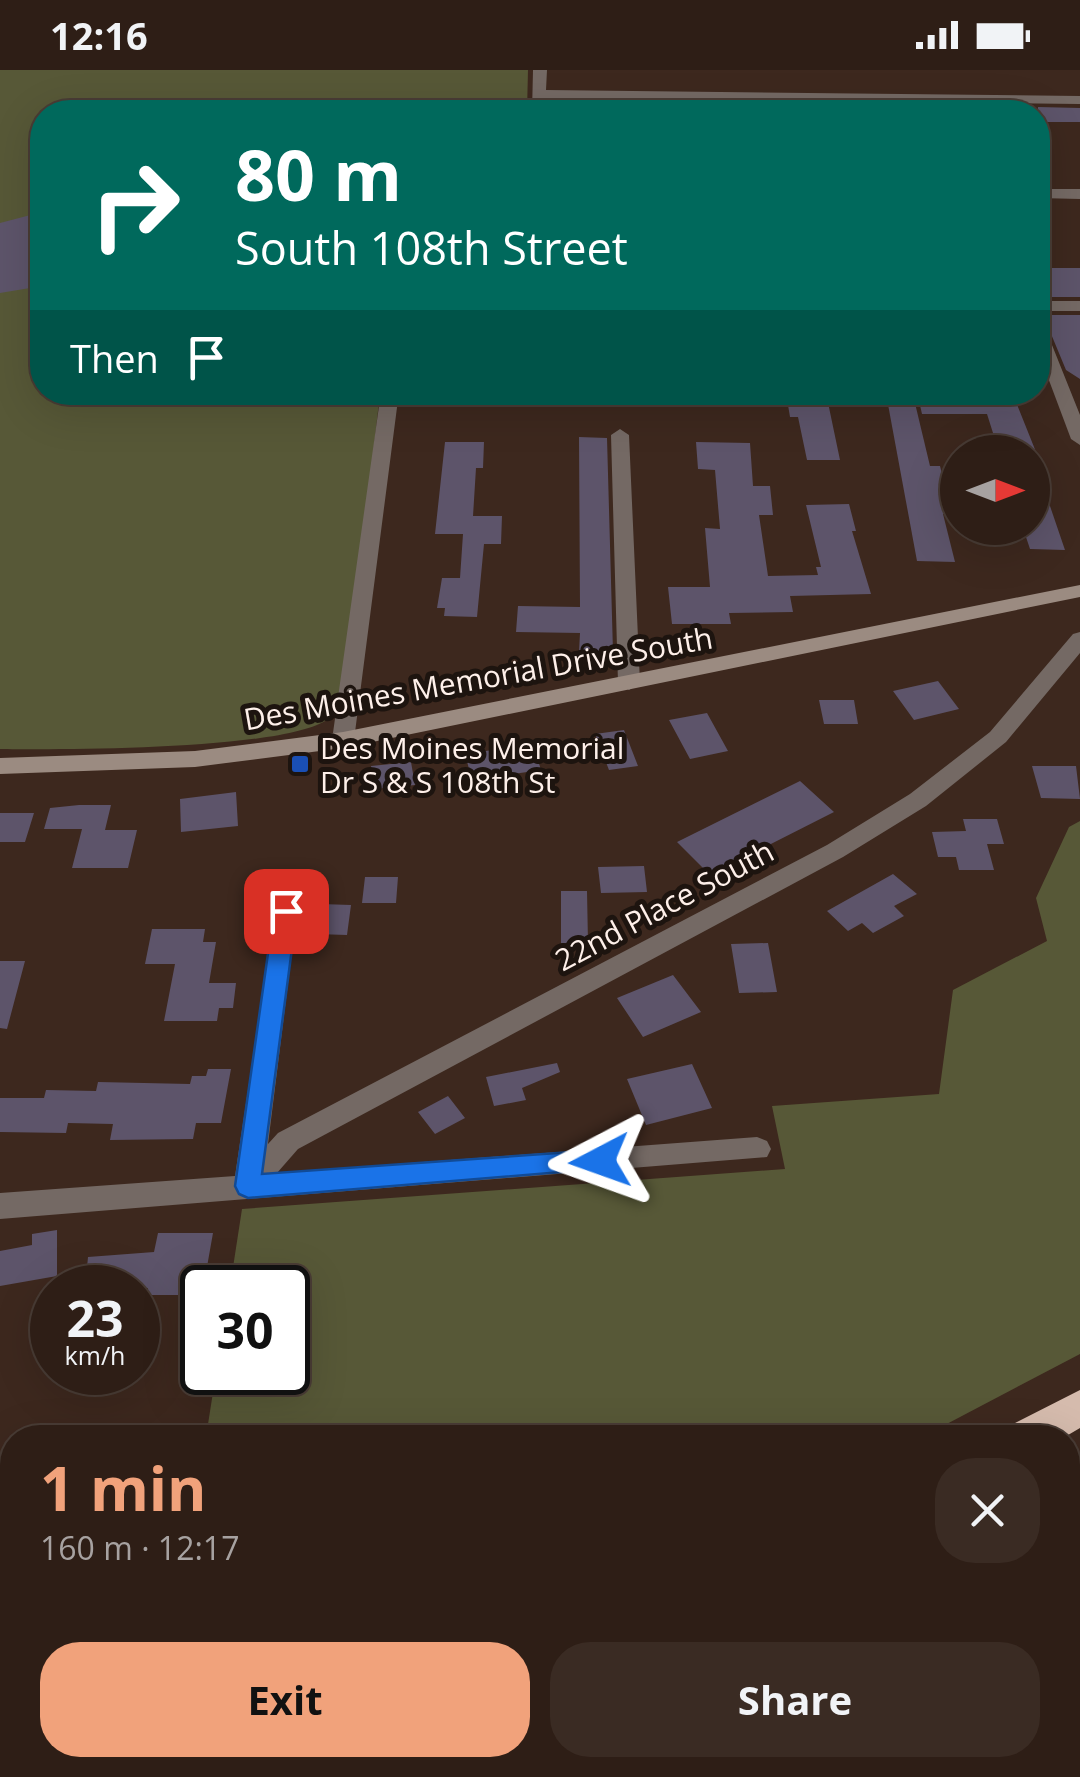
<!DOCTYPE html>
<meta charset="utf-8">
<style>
:root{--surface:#2e1e16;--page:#3a2b23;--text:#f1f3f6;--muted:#a7a2a1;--line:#493c35;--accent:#f1a27b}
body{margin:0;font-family:"Open Sans",sans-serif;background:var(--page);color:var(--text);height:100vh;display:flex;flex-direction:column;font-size:38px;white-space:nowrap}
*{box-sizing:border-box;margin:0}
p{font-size:32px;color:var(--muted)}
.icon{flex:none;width:55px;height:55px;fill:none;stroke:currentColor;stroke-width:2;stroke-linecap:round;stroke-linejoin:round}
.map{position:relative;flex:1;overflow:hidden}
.side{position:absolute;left:0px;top:1355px;width:1080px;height:352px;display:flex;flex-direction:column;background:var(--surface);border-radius:40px 40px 0 0;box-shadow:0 10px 40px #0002,0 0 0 2px var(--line)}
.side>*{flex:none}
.banner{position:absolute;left:30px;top:30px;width:1020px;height:305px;border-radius:40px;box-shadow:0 10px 40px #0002,0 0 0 2px var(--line);background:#00695c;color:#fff;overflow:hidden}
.needle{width:65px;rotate:90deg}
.tools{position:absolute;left:940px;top:365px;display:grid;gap:20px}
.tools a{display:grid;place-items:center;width:110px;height:110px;border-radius:50%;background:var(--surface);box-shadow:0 10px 40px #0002,0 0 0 2px var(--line);font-size:50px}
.speed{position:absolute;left:30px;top:1195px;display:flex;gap:20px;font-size:50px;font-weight:700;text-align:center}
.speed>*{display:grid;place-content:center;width:130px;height:130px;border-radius:50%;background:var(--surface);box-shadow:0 10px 40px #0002,0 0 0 2px var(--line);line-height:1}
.speed small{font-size:25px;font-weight:400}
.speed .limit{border:5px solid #111;border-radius:15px;background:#fff;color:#111}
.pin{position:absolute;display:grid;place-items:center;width:85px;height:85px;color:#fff;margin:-42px;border-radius:20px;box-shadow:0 5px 15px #0006}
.me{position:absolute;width:110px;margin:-55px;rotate:266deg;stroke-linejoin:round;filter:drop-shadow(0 0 8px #0008)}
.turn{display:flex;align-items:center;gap:35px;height:210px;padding:0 40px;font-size:45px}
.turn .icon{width:130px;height:130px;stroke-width:2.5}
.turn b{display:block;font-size:70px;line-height:85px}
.then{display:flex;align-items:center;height:95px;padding:0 40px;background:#0003;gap:20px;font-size:38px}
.round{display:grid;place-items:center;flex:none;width:105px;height:105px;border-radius:40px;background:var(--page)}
.summary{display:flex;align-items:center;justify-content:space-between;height:170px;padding:0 40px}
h1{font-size:60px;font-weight:700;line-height:75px;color:var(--accent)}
.action{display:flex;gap:20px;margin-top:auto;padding:20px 40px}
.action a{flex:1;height:115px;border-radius:40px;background:var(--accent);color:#111;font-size:40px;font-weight:700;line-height:115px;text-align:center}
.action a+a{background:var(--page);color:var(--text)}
.status{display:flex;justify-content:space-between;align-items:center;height:70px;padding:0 50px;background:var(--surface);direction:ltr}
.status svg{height:28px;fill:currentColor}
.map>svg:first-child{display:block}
</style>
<div class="status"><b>12:16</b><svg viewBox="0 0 49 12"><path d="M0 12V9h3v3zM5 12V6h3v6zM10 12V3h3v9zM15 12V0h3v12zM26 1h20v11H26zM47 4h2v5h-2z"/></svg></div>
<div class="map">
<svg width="1080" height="1707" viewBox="0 0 1080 1707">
<rect width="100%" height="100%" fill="#3d281e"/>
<!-- green -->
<path fill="#575837" d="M 0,0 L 528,0 L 527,42 L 42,42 L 42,322 L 380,323 L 346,624 C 341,631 336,643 328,649 C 287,680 60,680 0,679 Z
M 1080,751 L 1080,1284 L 922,1367 L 206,1367 L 216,1303 L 288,1302 L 288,1218 L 230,1217 L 242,1139 L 785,1099 L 772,1036 L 939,1024 L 953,920 L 1047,871 L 1036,828 L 1069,757 Z
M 12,1584 L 12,1695 L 177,1695 L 139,1707 L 0,1707 L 0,1586 Z"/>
<!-- building -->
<path fill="#5d546a" d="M 1038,37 L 1080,38 L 1080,52 L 1038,52 Z
M 42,142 L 42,216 L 0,223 L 0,153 Z
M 1038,198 L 1080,198 L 1080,227 L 1038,227 Z
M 1038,245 L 1080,245 L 1080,309 L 1066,300 L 1049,259 L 1038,251 Z
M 917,322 L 1012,322 L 1036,382 L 999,382 L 987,344 L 922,344 Z
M 786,323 L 826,323 L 840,390 L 807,390 L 798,347 L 790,347 Z
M 887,329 L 914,329 L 930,396 L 940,396 L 952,444 L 943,444 L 955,492 L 917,491 Z
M 579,367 L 607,368 L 613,582 L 579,582 L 580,563 L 516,562 L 518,536 L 580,537 Z
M 445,372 L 484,372 L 483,398 L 476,398 L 473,446 L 502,446 L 501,474 L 484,474 L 477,547 L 444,546 L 445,538 L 437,538 L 442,508 L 460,508 L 463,464 L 435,464 Z
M 696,372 L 750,373 L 753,416 L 770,416 L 773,445 L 759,445 L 768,506 L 818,505 L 816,497 L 821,497 L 806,435 L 849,434 L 856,461 L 852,461 L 871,524 L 790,526 L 793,542 L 729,543 L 731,554 L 672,554 L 668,517 L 710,517 L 705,458 L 720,459 L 715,400 L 698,399 Z
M 1032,395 L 1036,395 L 1065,480 L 1030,479 L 1023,458 L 1032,458 Z
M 938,611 L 959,639 L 914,650 L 893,621 Z
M 819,630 L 854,630 L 858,654 L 824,654 Z
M 707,643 L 728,681 L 690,689 L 669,650 Z
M 624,660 L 638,696 L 609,700 L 595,664 Z
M 533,674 L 541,700 L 472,710 L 465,684 Z
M 411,692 L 415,715 L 374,719 L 371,696 Z
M 1032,696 L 1076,696 L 1080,729 L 1041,728 Z
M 800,711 L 834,742 L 710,805 L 677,772 Z
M 236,722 L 238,756 L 181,762 L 180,729 Z
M 79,735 L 111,735 L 105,760 L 137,760 L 128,798 L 72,798 L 82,759 L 44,759 L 50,738 Z
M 0,743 L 34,743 L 25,772 L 0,772 Z
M 963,749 L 997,749 L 1004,774 L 987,774 L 994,800 L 959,800 L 956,787 L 938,787 L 932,762 L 966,761 Z
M 644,796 L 647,822 L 601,823 L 598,797 Z
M 893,804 L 917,824 L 894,836 L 904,846 L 873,863 L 862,853 L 848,861 L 827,841 Z
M 365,807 L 398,807 L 396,833 L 362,833 Z
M 561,821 L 587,821 L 588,873 L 561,873 Z
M 321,834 L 351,835 L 347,865 L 316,864 Z
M 152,859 L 205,859 L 203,872 L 216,872 L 209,913 L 236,913 L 233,938 L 219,938 L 217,951 L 164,951 L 175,894 L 145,894 Z
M 768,873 L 777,922 L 739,923 L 731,874 Z
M 0,891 L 25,891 L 7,959 L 0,958 Z
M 673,905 L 701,942 L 643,967 L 617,928 Z
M 557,993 L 560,1002 L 522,1018 L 526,1030 L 494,1036 L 486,1007 Z
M 692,994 L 712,1038 L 646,1055 L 627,1009 Z
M 208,999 L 231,999 L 221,1053 L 196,1053 L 193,1069 L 110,1070 L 113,1054 L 68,1053 L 66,1063 L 0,1062 L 0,1028 L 44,1028 L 46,1020 L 96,1021 L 98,1012 L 190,1014 L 192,1006 L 206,1006 Z
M 448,1026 L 465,1048 L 435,1064 L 418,1042 Z
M 57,1160 L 57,1206 L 0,1216 L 0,1181 L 32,1175 L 32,1164 Z
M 158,1163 L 213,1163 L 202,1225 L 146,1225 L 148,1218 L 85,1218 L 88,1187 L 154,1182 Z"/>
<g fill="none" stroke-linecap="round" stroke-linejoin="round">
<!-- street -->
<path fill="#746964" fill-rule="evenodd" d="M 533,0 L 547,0 L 546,20 L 1080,26 L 1080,34 L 546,28 L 546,42 L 532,42 Z
M 1080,119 L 1080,129 L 1038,128 L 1038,119 Z
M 1038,231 L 1080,231 L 1080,241 L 1038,241 Z
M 1038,255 L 1046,260 L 1080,345 L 1080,375 L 1071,369 L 1038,281 Z
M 381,322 L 399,322 L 354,670 L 343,678 L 332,670 Z
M 620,359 L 629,365 L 640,613 L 629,620 L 618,613 L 611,365 Z
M 1080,562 L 1080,583 L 1006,672 L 926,736 L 843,787 L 298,1079 L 277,1103 L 757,1067 L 767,1071 L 771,1079 L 767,1087 L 0,1149 L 0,1123 L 235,1106 L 276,834 L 294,834 L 297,841 L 268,1074 L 278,1063 L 827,775 L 910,724 L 990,662 L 1073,564 Z
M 12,1518 L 12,1552 L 0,1553 L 0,1519 Z"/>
<!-- secondary -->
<path fill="#9b8b81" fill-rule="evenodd" d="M 1080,515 L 1080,527 L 343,678 L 195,697 L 0,704 L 0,688 L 195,681 L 343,662 Z"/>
<!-- highway -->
<path fill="#d5bbad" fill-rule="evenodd" d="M 1080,1320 L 1080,1358 L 1063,1368 L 1006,1368 L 1011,1355 Z
M 1080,1429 L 1080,1471 L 1068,1476 L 1068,1434 Z
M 1080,1555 L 1080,1597 L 1068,1601 L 1068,1559 Z
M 287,1695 L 355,1695 L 350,1707 L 282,1707 Z
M 580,1695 L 703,1695 L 698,1707 L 575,1707 Z"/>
</g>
<!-- route -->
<path fill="#1a73e8" stroke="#114b97" stroke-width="2.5" d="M 286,833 L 297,841 L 262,1104 L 600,1080 L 609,1083 L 613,1091 L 609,1098 L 248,1128 L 239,1124 L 235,1116 L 274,841 Z"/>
<!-- markers -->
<rect fill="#1a4fb4" stroke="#1d140f" stroke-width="4" x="290" y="684" width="20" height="20" rx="5"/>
<g text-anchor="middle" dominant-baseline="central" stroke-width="10" stroke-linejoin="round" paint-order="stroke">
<!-- street labels -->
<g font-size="30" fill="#fef0ea" stroke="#1d140f">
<text transform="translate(478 608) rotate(-10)">Des Moines Memorial Drive South</text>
<text transform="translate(664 835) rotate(-28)">22nd Place South</text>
</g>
<!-- poi labels -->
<g font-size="30" fill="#fef0ea" stroke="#1d140f" text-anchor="start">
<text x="320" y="677">Des Moines Memorial<tspan x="320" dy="34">Dr S &amp; S 108th St</tspan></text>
</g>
</g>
</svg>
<div class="tools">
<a><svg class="needle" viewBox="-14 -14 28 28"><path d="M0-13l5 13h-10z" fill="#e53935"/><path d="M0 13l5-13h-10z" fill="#a7a2a1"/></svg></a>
</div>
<div class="speed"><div>23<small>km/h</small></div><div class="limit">30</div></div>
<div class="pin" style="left:286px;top:841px;background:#d93025"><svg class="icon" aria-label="arrive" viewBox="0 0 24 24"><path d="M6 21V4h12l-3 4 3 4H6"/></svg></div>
<svg class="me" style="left:600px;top:1091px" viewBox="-20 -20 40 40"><path d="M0-17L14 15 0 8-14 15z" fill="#1a73e8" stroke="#fff" stroke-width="4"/></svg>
<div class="banner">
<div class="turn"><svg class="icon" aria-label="right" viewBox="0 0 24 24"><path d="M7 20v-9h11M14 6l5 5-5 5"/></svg><div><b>80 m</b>South 108th Street</div></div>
<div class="then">Then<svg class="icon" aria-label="arrive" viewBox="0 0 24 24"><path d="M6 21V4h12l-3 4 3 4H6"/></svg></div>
</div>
<section class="side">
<div class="summary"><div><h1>1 min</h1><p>160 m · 12:17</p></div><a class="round"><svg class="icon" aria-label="close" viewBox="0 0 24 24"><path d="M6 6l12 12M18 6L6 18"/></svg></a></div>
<div class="action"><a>Exit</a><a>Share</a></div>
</section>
</div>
